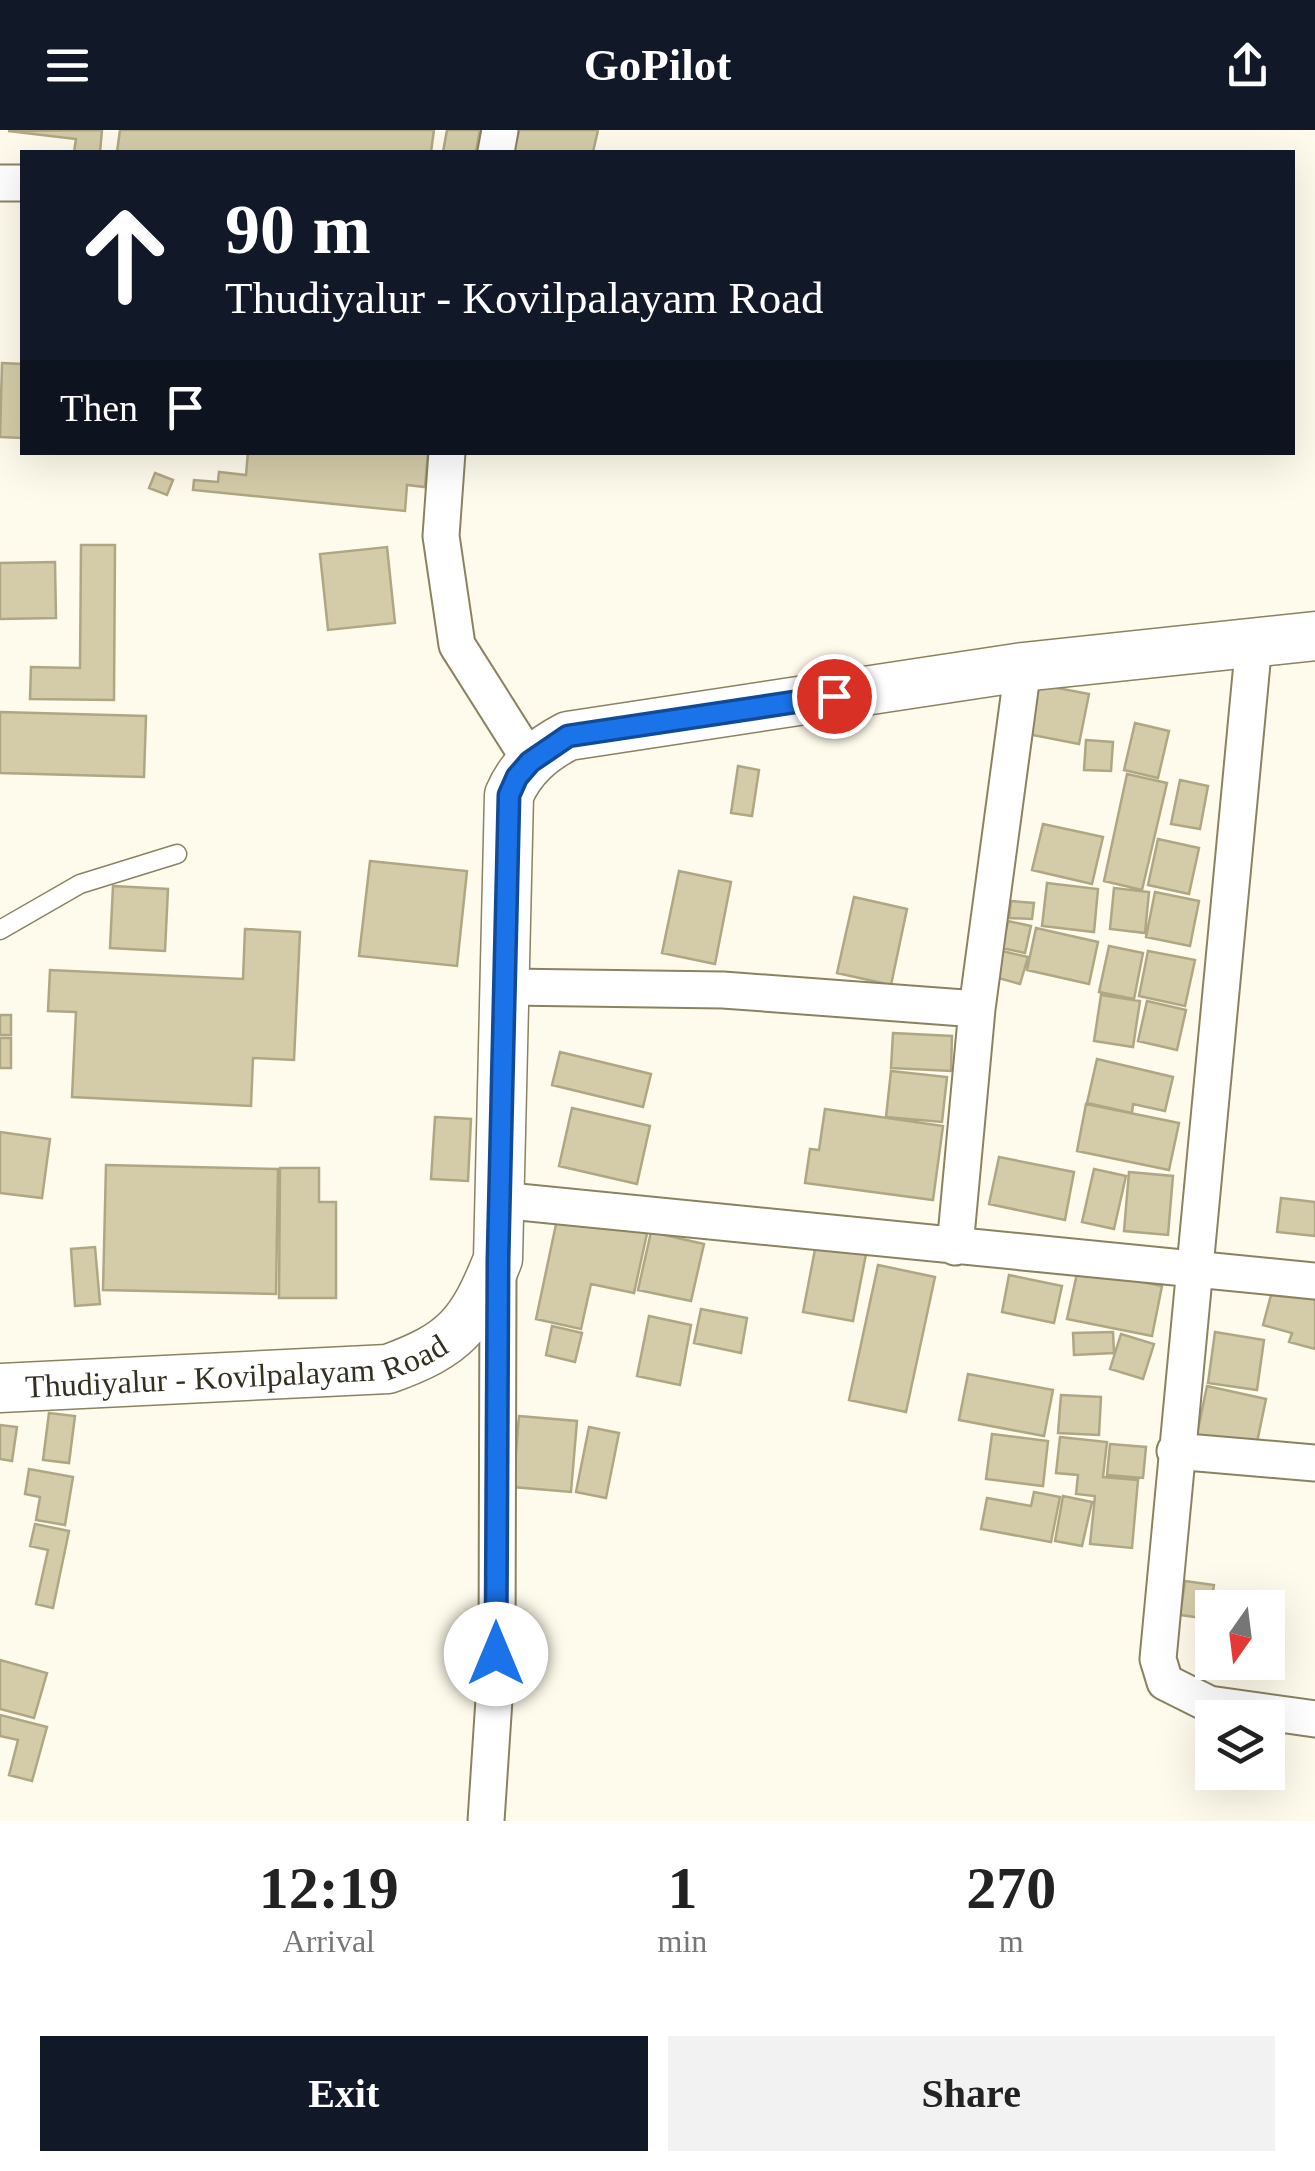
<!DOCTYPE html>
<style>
:root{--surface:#fff;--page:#f2f2f2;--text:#222;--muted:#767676;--accent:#111827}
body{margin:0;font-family:Georgia,serif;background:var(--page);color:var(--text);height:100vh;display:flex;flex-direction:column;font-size:38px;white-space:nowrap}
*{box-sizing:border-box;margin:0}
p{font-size:32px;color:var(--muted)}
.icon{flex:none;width:55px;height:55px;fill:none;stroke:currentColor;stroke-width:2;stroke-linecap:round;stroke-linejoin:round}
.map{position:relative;height:1691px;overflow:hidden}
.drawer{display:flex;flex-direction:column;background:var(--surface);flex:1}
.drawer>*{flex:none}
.top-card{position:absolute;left:20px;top:20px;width:1275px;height:305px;border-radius:0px;box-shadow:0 10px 40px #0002;background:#111827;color:#fff;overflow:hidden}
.needle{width:65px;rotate:194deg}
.fabs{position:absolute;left:1195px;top:1460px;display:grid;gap:20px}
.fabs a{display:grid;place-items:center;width:90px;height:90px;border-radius:0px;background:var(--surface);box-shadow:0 10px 40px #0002;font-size:50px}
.pin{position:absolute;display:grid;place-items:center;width:85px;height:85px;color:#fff;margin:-42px;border:5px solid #fff;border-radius:50%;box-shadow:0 2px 10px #0007}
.me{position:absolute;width:110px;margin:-55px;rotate:0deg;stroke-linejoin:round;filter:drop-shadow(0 0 8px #0008)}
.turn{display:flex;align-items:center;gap:35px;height:210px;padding:0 40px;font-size:45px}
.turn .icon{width:130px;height:130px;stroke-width:2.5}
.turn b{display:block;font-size:70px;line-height:85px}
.then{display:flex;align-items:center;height:95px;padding:0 40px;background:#0003;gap:20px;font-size:38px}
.eta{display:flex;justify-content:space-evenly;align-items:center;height:170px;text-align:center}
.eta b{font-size:60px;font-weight:600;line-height:70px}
.primary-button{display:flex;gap:20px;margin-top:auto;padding:20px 40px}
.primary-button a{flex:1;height:115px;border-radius:0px;background:var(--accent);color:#fff;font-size:40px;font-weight:600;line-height:115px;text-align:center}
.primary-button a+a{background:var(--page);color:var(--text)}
header{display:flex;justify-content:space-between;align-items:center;height:130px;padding:0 40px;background:var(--accent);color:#fff;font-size:45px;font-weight:600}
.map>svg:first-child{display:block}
</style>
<header><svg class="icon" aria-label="menu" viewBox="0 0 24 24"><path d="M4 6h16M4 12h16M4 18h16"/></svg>GoPilot<svg class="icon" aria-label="share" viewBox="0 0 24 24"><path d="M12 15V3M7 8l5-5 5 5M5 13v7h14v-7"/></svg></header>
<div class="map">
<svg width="1315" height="1691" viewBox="0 0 1315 1691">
<rect width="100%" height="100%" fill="#fefbec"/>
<!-- building -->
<path fill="#d4cca8" stroke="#afa783" stroke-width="2.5" d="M 102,0 L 100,22 L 74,22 L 76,9 L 8,1 Z
M 120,0 L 434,0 L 431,22 L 117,22 Z
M 447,0 L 480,0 L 476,22 L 443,22 Z
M 519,0 L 598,0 L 593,22 L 514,22 Z
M 2,233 L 22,234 L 22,308 L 0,307 Z
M 248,322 L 428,322 L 425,357 L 407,355 L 405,381 L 193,360 L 194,350 L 218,352 L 219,342 L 246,345 Z
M 155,343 L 173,350 L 167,365 L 149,358 Z
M 81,415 L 115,415 L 114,570 L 30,569 L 31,537 L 80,538 Z
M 387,417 L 395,493 L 328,500 L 320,424 Z
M 55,432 L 56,488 L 0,489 L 0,433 Z
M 1026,552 L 1089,564 L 1079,614 L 1017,602 Z
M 0,582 L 146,586 L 144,647 L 0,643 Z
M 1135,593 L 1169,601 L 1158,648 L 1124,640 Z
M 1086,610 L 1113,612 L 1111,641 L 1084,640 Z
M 738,636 L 759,640 L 752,686 L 731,683 Z
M 1127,644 L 1167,653 L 1142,760 L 1104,751 Z
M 1180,650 L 1208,656 L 1200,699 L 1171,694 Z
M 1043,694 L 1103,707 L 1092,754 L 1032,740 Z
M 1158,709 L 1199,718 L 1189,764 L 1148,755 Z
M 370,731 L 467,741 L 457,836 L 359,826 Z
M 679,741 L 731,752 L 715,834 L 662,823 Z
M 1047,753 L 1098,759 L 1094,802 L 1042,796 Z
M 113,756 L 168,759 L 165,821 L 110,818 Z
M 1114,758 L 1149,762 L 1145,803 L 1110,799 Z
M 1155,762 L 1199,771 L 1190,816 L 1146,807 Z
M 854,767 L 907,779 L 891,855 L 837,843 Z
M 1011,771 L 1034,773 L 1032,789 L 1009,788 Z
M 1008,791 L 1031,796 L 1025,823 L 1002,818 Z
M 1036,798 L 1098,812 L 1089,854 L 1027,840 Z
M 245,799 L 300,802 L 294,930 L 253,928 L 251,976 L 72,967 L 76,882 L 48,881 L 50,840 L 243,849 Z
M 1109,816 L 1143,823 L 1134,869 L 1099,862 Z
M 998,820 L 1028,827 L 1020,854 L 991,846 Z
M 1148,821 L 1195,830 L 1185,876 L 1139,866 Z
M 1101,865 L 1140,871 L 1133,917 L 1094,911 Z
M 1147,871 L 1186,880 L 1177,920 L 1138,911 Z
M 0,885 L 11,885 L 11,905 L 0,905 Z
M 893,903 L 952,906 L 951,941 L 891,938 Z
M 0,908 L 11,908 L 11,938 L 0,938 Z
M 560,922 L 651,944 L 643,977 L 552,955 Z
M 1097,929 L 1173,947 L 1165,981 L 1133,974 L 1132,983 L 1087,973 Z
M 891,941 L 947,947 L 942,992 L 886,987 Z
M 1086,974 L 1179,993 L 1169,1040 L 1077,1021 Z
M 572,978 L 650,996 L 637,1054 L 559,1036 Z
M 825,979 L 943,996 L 933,1070 L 805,1053 L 810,1019 L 819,1020 Z
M 435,987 L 471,989 L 468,1051 L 431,1049 Z
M 0,1002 L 50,1009 L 42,1068 L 0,1063 Z
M 999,1027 L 1074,1042 L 1065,1090 L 989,1074 Z
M 106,1035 L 278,1039 L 276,1164 L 103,1160 Z
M 280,1038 L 319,1038 L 319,1072 L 336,1072 L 336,1168 L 279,1168 Z
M 1094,1039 L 1126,1046 L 1114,1099 L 1082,1092 Z
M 1129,1042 L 1173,1046 L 1168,1105 L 1124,1101 Z
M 1281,1068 L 1315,1072 L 1315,1106 L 1277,1102 Z
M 559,1080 L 648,1099 L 634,1163 L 591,1154 L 581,1199 L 536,1189 Z
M 651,1102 L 704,1114 L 691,1171 L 638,1160 Z
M 817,1109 L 867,1119 L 853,1191 L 803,1182 Z
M 95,1117 L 100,1174 L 75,1176 L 71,1119 Z
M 878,1135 L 935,1147 L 906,1282 L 849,1270 Z
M 1078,1139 L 1162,1156 L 1152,1206 L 1067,1189 Z
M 1009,1145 L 1062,1156 L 1054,1193 L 1002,1182 Z
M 1275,1150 L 1315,1160 L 1315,1219 L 1289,1212 L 1292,1203 L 1263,1195 Z
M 701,1179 L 747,1188 L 741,1223 L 694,1213 Z
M 649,1186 L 691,1195 L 680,1255 L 637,1246 Z
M 552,1196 L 582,1203 L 575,1232 L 546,1225 Z
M 1113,1202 L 1114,1223 L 1074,1225 L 1073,1203 Z
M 1215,1202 L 1264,1210 L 1257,1260 L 1208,1253 Z
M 1121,1204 L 1154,1214 L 1143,1249 L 1110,1239 Z
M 968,1244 L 1053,1260 L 1044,1306 L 959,1290 Z
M 1207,1256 L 1266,1269 L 1255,1322 L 1196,1309 Z
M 1061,1265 L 1101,1267 L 1099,1305 L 1058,1303 Z
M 49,1283 L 75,1286 L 69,1333 L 43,1330 Z
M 519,1286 L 577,1291 L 571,1362 L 513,1357 Z
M 0,1295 L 17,1297 L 12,1331 L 0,1329 Z
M 589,1297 L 619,1303 L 606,1368 L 576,1362 Z
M 992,1304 L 1048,1311 L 1043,1356 L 986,1349 Z
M 1060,1307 L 1107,1312 L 1103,1347 L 1138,1350 L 1132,1418 L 1090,1414 L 1095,1366 L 1076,1364 L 1078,1345 L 1056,1343 Z
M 1110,1314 L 1146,1317 L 1143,1348 L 1107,1345 Z
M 29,1339 L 73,1347 L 65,1395 L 36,1390 L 40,1367 L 25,1364 Z
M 1034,1362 L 1060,1367 L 1051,1412 L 981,1399 L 987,1368 L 1031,1376 Z
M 1063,1366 L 1092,1372 L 1082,1416 L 1055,1411 Z
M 35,1394 L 69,1401 L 53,1478 L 36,1474 L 48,1420 L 30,1416 Z
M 1185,1451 L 1214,1455 L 1209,1489 L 1180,1485 Z
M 0,1530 L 47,1543 L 34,1588 L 0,1579 Z
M 0,1585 L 47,1597 L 32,1651 L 9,1645 L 18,1610 L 0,1606 Z"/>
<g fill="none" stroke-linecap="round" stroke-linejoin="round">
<!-- lane casing -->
<g stroke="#8a8260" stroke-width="21">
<path id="lane" d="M 0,800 L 80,754 L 177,724"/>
</g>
<!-- street casing -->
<g stroke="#8a8260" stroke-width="39">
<path id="street" d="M 496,22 L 500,0
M 0,53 L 22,53
M 447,322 L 441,406 L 457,515 L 531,632
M 1254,512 L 1158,1529 L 1165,1552 L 1209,1574 L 1315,1589
M 505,857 L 723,860 L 977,879
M 499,1070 L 1315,1151
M 955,1117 L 977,879 L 1023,537
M 1175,1321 L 1315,1333
M 486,1691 L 497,1524 L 498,1140"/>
</g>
<!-- secondary casing -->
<g stroke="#8a8260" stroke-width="51">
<g id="secondary">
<path id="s1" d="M 0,1258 L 388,1239 C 455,1215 472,1195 498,1129 L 509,665 C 521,637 541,620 568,606 L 1023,537 L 1315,506"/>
</g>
</g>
<!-- lane -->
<use href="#lane" stroke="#fff" stroke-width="18"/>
<!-- street -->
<use href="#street" stroke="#fff" stroke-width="35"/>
<!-- secondary -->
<use href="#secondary" stroke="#fff" stroke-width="48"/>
</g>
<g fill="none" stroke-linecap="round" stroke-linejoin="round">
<!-- route casing -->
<g stroke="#114b97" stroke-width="25">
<path id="route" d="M 496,1524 L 498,1129 L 509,665 L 517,647 L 530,632 L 568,606 L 834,566"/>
</g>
<!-- route -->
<use href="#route" stroke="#1a73e8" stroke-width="18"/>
</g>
<g text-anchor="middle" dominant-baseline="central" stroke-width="8" stroke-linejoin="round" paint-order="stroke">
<!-- street labels -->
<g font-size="32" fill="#333021" stroke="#fefbec">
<text stroke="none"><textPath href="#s1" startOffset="238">Thudiyalur - Kovilpalayam Road</textPath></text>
</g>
</g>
</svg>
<div class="fabs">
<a><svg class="needle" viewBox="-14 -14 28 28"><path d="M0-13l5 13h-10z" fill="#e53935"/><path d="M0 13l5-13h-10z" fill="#767676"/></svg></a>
<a><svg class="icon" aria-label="layers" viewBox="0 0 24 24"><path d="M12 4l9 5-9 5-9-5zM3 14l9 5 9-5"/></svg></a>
</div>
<div class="pin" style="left:834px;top:566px;background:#d93025"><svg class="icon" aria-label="arrive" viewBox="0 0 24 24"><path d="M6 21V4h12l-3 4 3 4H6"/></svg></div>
<svg class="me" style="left:496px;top:1524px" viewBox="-20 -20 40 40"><circle r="19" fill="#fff"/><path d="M0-13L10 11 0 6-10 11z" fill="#1a73e8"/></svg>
<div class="top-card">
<div class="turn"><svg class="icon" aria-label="ahead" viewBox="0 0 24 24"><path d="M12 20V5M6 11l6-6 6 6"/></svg><div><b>90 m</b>Thudiyalur - Kovilpalayam Road</div></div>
<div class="then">Then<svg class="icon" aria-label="arrive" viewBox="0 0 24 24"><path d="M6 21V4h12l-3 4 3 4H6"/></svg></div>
</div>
</div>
<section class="drawer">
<div class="eta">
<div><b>12:19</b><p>Arrival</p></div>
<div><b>1</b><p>min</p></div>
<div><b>270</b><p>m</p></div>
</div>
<div class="primary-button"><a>Exit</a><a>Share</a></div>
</section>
